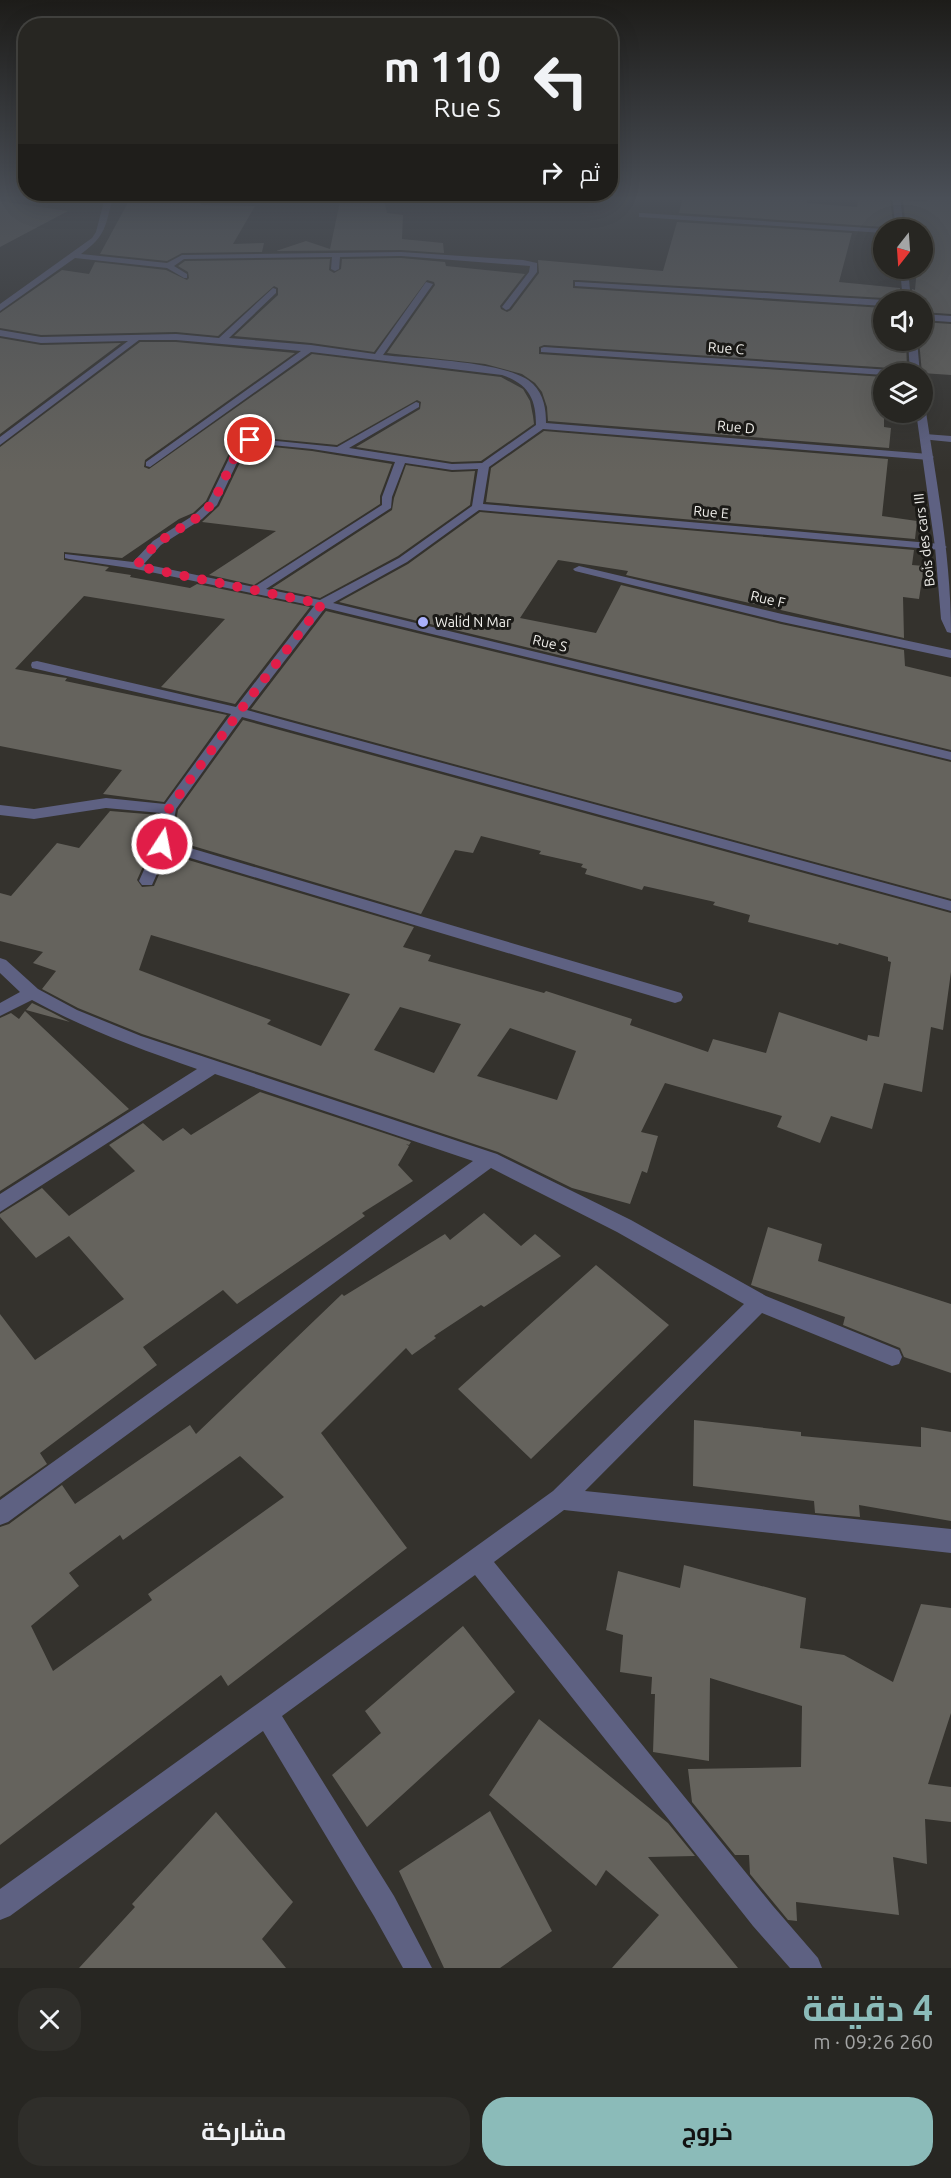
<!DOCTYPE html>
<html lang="ar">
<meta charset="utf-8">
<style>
:root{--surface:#272622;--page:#2f2e2a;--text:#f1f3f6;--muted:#a4a5a5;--line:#434340;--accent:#8bbbb9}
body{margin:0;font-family:Ubuntu,Cairo,sans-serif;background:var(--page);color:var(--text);direction:rtl;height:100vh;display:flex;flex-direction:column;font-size:22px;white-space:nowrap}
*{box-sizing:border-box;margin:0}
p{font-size:20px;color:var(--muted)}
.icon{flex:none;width:33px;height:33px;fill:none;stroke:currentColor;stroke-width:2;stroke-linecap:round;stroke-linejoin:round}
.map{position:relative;height:1968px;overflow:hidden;direction:ltr}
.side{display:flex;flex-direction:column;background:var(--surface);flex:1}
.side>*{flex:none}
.guide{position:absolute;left:18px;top:18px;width:600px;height:183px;border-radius:24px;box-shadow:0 6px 24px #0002,0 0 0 2px var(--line);direction:rtl;background:#272622;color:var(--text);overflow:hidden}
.needle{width:39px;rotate:197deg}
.tools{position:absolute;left:873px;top:219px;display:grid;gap:12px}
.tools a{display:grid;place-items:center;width:60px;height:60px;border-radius:50%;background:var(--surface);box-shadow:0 6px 24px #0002,0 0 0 2px var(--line);font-size:30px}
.pin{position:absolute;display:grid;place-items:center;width:51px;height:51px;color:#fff;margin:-26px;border:3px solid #fff;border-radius:50%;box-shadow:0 2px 6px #0007}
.me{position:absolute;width:66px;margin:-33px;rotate:11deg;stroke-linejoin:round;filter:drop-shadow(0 0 4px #0008)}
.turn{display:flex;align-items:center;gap:21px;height:126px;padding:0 18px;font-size:27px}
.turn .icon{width:78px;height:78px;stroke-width:2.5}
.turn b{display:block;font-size:42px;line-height:51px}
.then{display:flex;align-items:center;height:57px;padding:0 18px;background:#0003;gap:12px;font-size:22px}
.round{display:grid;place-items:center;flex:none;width:63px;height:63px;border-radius:24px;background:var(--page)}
.overview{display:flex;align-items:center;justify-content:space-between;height:102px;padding:0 18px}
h1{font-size:36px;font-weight:700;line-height:45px;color:var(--accent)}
.button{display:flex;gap:12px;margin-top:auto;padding:12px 18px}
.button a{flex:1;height:69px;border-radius:24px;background:var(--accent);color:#111;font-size:24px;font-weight:700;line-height:69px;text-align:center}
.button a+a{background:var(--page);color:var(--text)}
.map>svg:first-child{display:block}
</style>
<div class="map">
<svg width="951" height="1968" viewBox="0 0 951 1968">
<rect width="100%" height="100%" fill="#34322d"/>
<!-- building -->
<path fill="#65635d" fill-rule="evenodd" d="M 131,197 L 194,197 L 202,205 L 255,206 L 233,244 L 264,243 L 262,252 L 182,253 L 167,261 L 100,254 Z
M 341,197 L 383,197 L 387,213 L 403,215 L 402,239 L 443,243 L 444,253 L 401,250 L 276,251 L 306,241 L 330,249 Z
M 683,197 L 807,197 L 807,203 L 857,207 L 859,197 L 890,199 L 894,230 L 884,227 L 679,213 Z
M 928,197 L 951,197 L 951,314 L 922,312 L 922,302 L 913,302 L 912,289 L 915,290 L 917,268 L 922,268 L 922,230 L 906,230 L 903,200 L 926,202 Z
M 0,201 L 68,211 L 0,247 Z
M 677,222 L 852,233 L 839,282 L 900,288 L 901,302 L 889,302 L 884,298 L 578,280 L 573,280 L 573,288 L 884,308 L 884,340 L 906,340 L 907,369 L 544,345 L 539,347 L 539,354 L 884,377 L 884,427 L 891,428 L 889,448 L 548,421 L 547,407 L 542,392 L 535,383 L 522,374 L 485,364 L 387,353 L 435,285 L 434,282 L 427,280 L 374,352 L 311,343 L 234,336 L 278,295 L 278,288 L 274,286 L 218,336 L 176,332 L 41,335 L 0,328 L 0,313 L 62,270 L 89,274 L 95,262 L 166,270 L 187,280 L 189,278 L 188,272 L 178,266 L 185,261 L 330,259 L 329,270 L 334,273 L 341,269 L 342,259 L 401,258 L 445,262 L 446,266 L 525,274 L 500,306 L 501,309 L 507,312 L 511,310 L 539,273 L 538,260 L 663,271 Z
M 922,322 L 951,324 L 951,375 L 922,373 L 919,340 L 922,340 Z
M 0,338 L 41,345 L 121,343 L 0,434 Z
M 140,342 L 176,342 L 295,353 L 145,460 L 144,467 L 149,469 L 312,354 L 501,377 L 523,389 L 530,401 L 533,416 L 534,424 L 481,461 L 452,462 L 356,447 L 420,409 L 421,402 L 417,400 L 337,445 L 245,436 L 233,445 L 206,501 L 193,513 L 179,519 L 122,558 L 64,552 L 64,560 L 109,567 L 105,571 L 131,575 L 130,577 L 190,588 L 197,584 L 310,607 L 235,704 L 161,687 L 225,619 L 84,596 L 15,669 L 59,677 L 67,678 L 65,681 L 227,715 L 164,802 L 103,794 L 122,770 L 0,746 L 0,447 Z
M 544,431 L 888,459 L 882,516 L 917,521 L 915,539 L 486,502 L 491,468 Z
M 253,445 L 312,451 L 392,464 L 380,496 L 380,504 L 254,585 L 209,575 L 276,531 L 202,522 L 219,506 L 246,450 Z
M 406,465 L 452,472 L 475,471 L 470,505 L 398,556 L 320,598 L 272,588 L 392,510 L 394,498 Z
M 480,512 L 914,550 L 912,565 L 924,566 L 919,599 L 903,597 L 904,638 L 626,575 L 628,571 L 558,560 L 520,618 L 596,633 L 621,585 L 781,624 L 904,650 L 905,666 L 951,677 L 951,750 L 339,602 L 408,564 Z
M 326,611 L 951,762 L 951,899 L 251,709 Z
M 243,720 L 951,913 L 951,972 L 943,1030 L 931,1027 L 922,1092 L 884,1083 L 872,1129 L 831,1116 L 820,1143 L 777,1127 L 782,1116 L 665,1083 L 641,1132 L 658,1136 L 647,1173 L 642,1171 L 630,1204 L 572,1188 L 498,1152 L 142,1034 L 78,1008 L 42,989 L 56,971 L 33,963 L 43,952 L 0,941 L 0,893 L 11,896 L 57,843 L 79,848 L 110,811 L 158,815 L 153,844 L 137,880 L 142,887 L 154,886 L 168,854 L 414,927 L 403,947 L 431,955 L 428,961 L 544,993 L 546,991 L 632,1019 L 630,1025 L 708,1052 L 713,1039 L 766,1053 L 779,1012 L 867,1041 L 868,1035 L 879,1037 L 891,962 L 888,961 L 888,957 L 839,943 L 838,945 L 748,922 L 750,915 L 713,905 L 715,902 L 644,886 L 642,890 L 585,874 L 587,869 L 581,867 L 583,864 L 539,854 L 541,851 L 481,836 L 473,853 L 455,850 L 421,914 L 173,840 L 178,810 ZM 151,935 L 350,994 L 321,1046 L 267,1024 L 271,1020 L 139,970 ZM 400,1007 L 461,1024 L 434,1073 L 374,1050 ZM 510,1028 L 576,1051 L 557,1100 L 477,1076 Z
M 32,1003 L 51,1012 L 70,1022 L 26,1010 Z
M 25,1011 L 129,1109 L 0,1191 L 0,1018 L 11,1013 L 19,1019 Z
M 260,1092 L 411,1142 L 409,1145 L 406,1144 L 409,1146 L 398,1165 L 413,1181 L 362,1213 L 365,1216 L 237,1304 L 223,1290 L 143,1347 L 157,1365 L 40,1453 L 47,1464 L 0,1497 L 0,1314 L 35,1360 L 124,1299 L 69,1236 L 36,1258 L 0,1217 L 0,1214 L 42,1188 L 69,1216 L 135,1171 L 109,1145 L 143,1123 L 163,1141 L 183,1128 L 191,1135 Z
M 484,1213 L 521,1246 L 535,1234 L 561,1256 L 484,1307 L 481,1305 L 434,1336 L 436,1338 L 412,1355 L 406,1348 L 321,1433 L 407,1548 L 228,1686 L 221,1675 L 0,1845 L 0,1527 L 9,1524 L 62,1485 L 75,1504 L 190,1425 L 196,1434 L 342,1294 L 344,1296 L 445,1234 L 450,1240 ZM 240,1456 L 284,1497 L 148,1594 L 152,1600 L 53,1671 L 31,1626 L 79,1586 L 69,1573 L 120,1535 L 123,1540 Z
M 768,1227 L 822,1244 L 818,1261 L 951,1304 L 951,1373 L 904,1357 L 900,1348 L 843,1325 L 845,1317 L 751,1285 Z
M 596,1265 L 669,1325 L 531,1459 L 458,1389 Z
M 694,1420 L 801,1432 L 801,1436 L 921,1447 L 921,1427 L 951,1432 L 951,1521 L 859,1505 L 860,1517 L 815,1513 L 814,1501 L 693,1486 Z
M 684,1565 L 806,1598 L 800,1648 L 844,1655 L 893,1682 L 921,1604 L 951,1608 L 951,1713 L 928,1784 L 951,1787 L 951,1822 L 925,1819 L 927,1864 L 893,1857 L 899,1915 L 796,1902 L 797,1921 L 788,1920 L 750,1874 L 749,1855 L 735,1855 L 692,1802 L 688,1769 L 801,1767 L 802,1706 L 710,1678 L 709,1761 L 653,1752 L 655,1694 L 651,1694 L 652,1677 L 620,1672 L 623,1635 L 606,1630 L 618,1571 L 680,1588 Z
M 463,1626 L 515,1692 L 367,1827 L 332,1775 L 381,1733 L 365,1711 Z
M 539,1719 L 668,1823 L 695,1856 L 648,1857 L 738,1968 L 612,1968 L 659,1915 L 606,1870 L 596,1886 L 489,1795 Z
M 490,1811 L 552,1931 L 500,1968 L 444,1968 L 399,1871 Z
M 216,1812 L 293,1902 L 262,1939 L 286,1968 L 79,1968 L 135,1907 L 132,1904 Z"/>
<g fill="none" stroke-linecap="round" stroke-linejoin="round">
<!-- minor -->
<path fill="#5e6182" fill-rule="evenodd" d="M 105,197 L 113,197 C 105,226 107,235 81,254 L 167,263 L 182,255 L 401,252 L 523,260 L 537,263 L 537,272 L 509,309 L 506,310 L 502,307 L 529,272 L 530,266 L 401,256 L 340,257 L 339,269 L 335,271 L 331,269 L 332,257 L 184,259 L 174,266 L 187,274 L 187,278 L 184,278 L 167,268 L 75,258 L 0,311 L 0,304 L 92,238 L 96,232 Z
M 642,213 L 884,229 L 887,230 L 884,230 L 884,233 L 639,217 L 639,213 Z
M 426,282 L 433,284 L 383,355 C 417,359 511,361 533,384 C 544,395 546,409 546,423 L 929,454 L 934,457 L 929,460 L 543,429 L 489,467 L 483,504 L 941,544 L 947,547 L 941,550 L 479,510 L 407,562 L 333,603 L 951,752 L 951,760 L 325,608 L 247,710 L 951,901 L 951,911 L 242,717 L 176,809 L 170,842 L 681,993 L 683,997 L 681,1001 L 675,1003 L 167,851 L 152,885 L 142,885 L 139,881 L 155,845 L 161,813 L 106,808 L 34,819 L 0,815 L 0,805 L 34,809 L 106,798 L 165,804 L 231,714 L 32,668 L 31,665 L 32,662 L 37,661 L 236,707 L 314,606 L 136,569 L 69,559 L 65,558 L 65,554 L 133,562 L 153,541 L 194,515 L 208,502 L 235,446 L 246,438 L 337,447 L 416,402 L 419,403 L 419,407 L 349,448 L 452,464 L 482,463 L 536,425 C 536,398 528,384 502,375 L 311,352 L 150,467 L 146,466 L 146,462 L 301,351 L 176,340 L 139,340 L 0,445 L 0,437 L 128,341 L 41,343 L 0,336 L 0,330 L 41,337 L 176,334 L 219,338 L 273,288 L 276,289 L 276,293 L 229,338 L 311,345 L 375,354 ZM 252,443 L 312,449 L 395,462 L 382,497 L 382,505 L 254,587 L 144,564 L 161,545 L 202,519 L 217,505 L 244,448 ZM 405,463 L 452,470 L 478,469 L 472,506 L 399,558 L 320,600 L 266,589 L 391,508 L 392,497 Z
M 578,282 L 884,300 L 887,302 L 884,302 L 884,306 L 575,286 L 575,282 Z
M 922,314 L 951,316 L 951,322 L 922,320 Z
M 544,347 L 906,371 L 910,374 L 884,374 L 884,375 L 541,352 L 541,348 Z
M 925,434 L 951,436 L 951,442 L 921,439 L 921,435 Z
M 579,566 L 782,614 L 951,650 L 951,658 L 782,622 L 575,571 L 573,569 Z
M 0,958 L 6,960 L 38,989 L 77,1010 L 141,1036 L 497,1154 L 631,1220 L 766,1296 L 899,1350 L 902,1357 L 899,1364 L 892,1366 L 762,1313 L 585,1491 L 951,1529 L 951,1553 L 564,1510 L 494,1562 L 773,1906 L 818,1958 L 822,1968 L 790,1968 L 753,1926 L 475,1575 L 282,1716 L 394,1896 L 432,1968 L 403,1968 L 374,1916 L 263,1731 L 10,1916 L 0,1920 L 0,1889 L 553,1491 L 744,1304 L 617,1232 L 491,1168 L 8,1522 L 0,1525 L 0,1500 L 473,1161 L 215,1074 L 0,1212 L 0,1194 L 197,1069 C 140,1049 85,1029 32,1000 L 0,1016 L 0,1003 L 20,992 L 0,973 Z"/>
<!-- tertiary -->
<path fill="#5e6182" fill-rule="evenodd" d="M 892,197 L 900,197 L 904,230 L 896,230 Z
M 900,268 L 908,268 L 911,302 L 903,302 Z
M 908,340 L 917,340 L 920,374 L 910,374 Z
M 922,409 L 926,412 C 937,485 951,558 951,633 L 947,632 L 941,619 L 935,547 L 916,412 L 922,412 Z"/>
</g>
<!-- sky -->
<linearGradient id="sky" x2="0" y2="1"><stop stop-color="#1d1c19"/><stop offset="0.42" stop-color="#4a4f57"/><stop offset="1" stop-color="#4a4f57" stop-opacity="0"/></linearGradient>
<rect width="951" height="472" fill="url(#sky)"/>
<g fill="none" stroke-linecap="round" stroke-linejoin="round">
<!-- route -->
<path stroke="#e11d48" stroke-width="10" stroke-dasharray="0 18" d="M 162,844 L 169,809 L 239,712 L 322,604 L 136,566 L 157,543 L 198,517 L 213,503 L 240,446 L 250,440"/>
</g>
<!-- markers -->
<circle fill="#a9b0fc" stroke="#1b1a17" stroke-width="2" cx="423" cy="622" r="6"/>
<g text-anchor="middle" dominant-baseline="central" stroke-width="6" stroke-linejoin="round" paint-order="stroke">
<!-- far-street labels -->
<g font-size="14" fill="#f1f0ec" stroke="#1b1a17">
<text transform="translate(726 348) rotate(4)">Rue C</text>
<text transform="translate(736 427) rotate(5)">Rue D</text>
<text transform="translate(711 512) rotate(5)">Rue E</text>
<text transform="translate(924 540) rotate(-97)">Bois des cars III</text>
<text transform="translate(768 599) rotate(13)">Rue F</text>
<text transform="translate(550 643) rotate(13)">Rue S</text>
</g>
<!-- far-poi labels -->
<g font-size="14" fill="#f1f0ec" stroke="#1b1a17" text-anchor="start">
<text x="435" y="622">Walid N Mar</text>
</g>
</g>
</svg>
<div class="tools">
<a><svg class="needle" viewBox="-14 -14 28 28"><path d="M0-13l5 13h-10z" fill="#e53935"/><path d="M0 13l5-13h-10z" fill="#a4a5a5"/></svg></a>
<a><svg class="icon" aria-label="sound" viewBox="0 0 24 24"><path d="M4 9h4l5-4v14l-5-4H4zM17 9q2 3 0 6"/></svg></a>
<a><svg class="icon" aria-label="layers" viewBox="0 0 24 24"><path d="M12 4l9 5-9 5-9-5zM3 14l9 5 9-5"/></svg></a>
</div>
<div class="pin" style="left:250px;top:440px;background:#d93025"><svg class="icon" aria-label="arrive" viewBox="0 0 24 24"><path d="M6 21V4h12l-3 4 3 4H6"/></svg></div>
<svg class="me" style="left:162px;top:844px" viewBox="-20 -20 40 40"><circle r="17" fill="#e11d48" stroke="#fff" stroke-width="3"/><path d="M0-11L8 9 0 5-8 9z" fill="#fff"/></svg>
<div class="guide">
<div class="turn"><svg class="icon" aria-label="left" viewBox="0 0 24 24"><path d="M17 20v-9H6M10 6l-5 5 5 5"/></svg><div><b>110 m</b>Rue S</div></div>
<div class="then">ثم<svg class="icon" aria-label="right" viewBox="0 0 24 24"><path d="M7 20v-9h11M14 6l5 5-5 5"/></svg></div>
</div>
</div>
<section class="side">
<div class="overview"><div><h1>4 دقيقة</h1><p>260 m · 09:26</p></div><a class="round"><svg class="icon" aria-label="close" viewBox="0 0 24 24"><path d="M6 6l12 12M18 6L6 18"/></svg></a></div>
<div class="button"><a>خروج</a><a>مشاركة</a></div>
</section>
